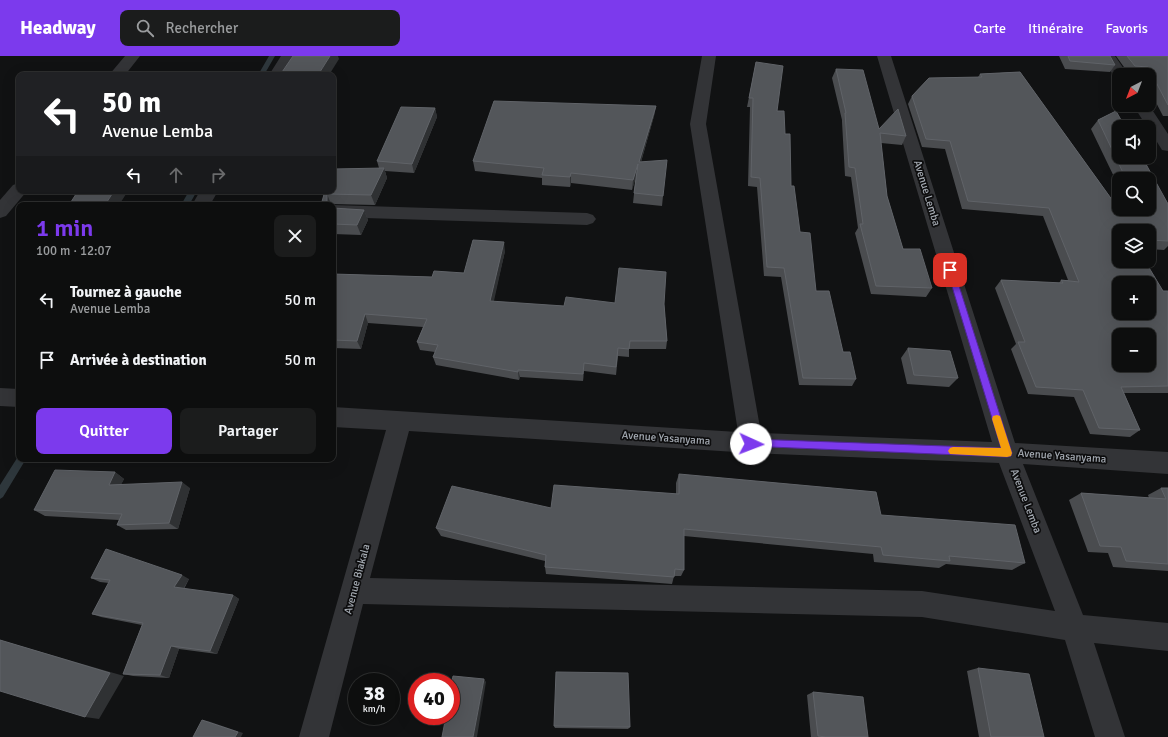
<!DOCTYPE html>
<html lang="fr">
<meta charset="utf-8">
<style>
:root{--surface:#0d0e0e;--page:#1b1c1c;--text:#f1f3f6;--muted:#9a9c9e;--line:#2d2e2e;--accent:#7c3aed}
body{margin:0;font-family:Signika,sans-serif;background:var(--page);color:var(--text);height:100vh;display:flex;flex-direction:column;font-size:15px;white-space:nowrap}
*{box-sizing:border-box;margin:0}
p{font-size:13px;color:var(--muted)}
.icon{flex:none;width:22px;height:22px;fill:none;stroke:currentColor;stroke-width:2;stroke-linecap:round;stroke-linejoin:round}
.map{position:relative;flex:1;overflow:hidden}
.sheet{position:absolute;left:16px;top:146px;width:320px;height:260px;display:flex;flex-direction:column;background:var(--surface);border-radius:8px;box-shadow:0 4px 16px #0002,0 0 0 1px var(--line)}
.sheet>*{flex:none}
.top-card{position:absolute;left:16px;top:16px;width:320px;height:122px;border-radius:8px;box-shadow:0 4px 16px #0002,0 0 0 1px var(--line);background:#202124;color:#fff;overflow:hidden}
.needle{width:26px;rotate:222deg}
.buttons{position:absolute;left:1112px;top:12px;display:grid;gap:8px}
.buttons a{display:grid;place-items:center;width:44px;height:44px;border-radius:8px;background:var(--surface);box-shadow:0 4px 16px #0002,0 0 0 1px var(--line);font-size:20px}
.speed{position:absolute;left:348px;top:617px;display:flex;gap:8px;font-size:20px;font-weight:700;text-align:center}
.speed>*{display:grid;place-content:center;width:52px;height:52px;border-radius:50%;background:var(--surface);box-shadow:0 4px 16px #0002,0 0 0 1px var(--line);line-height:1}
.speed small{font-size:10px;font-weight:400}
.speed .limit{border:6px solid #d22;background:#fff;color:#111}
.pin{position:absolute;display:grid;place-items:center;width:34px;height:34px;color:#fff;margin:-17px;border-radius:8px;box-shadow:0 2px 6px #0006}
.me{position:absolute;width:44px;margin:-22px;rotate:92deg;stroke-linejoin:round;filter:drop-shadow(0 0 3px #0008)}
.turn{display:flex;align-items:center;gap:14px;height:84px;padding:0 20px;font-size:18px}
.turn .icon{width:52px;height:52px;stroke-width:2.5}
.turn b{display:block;font-size:28px;line-height:34px}
.lanes{display:flex;align-items:center;height:38px;padding:0 20px;background:#0003;justify-content:center;gap:20px;direction:ltr}
.lanes .off{opacity:.35}
.round{display:grid;place-items:center;flex:none;width:42px;height:42px;border-radius:8px;background:var(--page)}
.headline{display:flex;align-items:center;justify-content:space-between;height:68px;padding:0 20px}
h1{font-size:24px;font-weight:600;line-height:30px;color:var(--accent)}
.primary-button{display:flex;gap:8px;margin-top:auto;padding:8px 20px}
.primary-button a{flex:1;height:46px;border-radius:8px;background:var(--accent);color:#fff;font-size:16px;font-weight:600;line-height:46px;text-align:center}
.primary-button a+a{background:var(--page);color:var(--text)}
ul{padding:0;list-style:none}
li{display:flex;align-items:center;gap:12px;height:60px;padding:0 20px}
li div{flex:1}
li b{display:block;font-size:15px}
li em{font-style:normal}
header{display:flex;align-items:center;gap:24px;box-sizing:border-box;height:56px;padding:0 20px;background:var(--accent);color:#fff}
header strong{font-size:19px}
nav{display:flex;gap:22px;margin-inline-start:auto;font-size:14px}
.search{width:280px;height:36px;background:var(--page);display:flex;align-items:center;gap:10px;box-sizing:border-box;padding:0 14px;border-radius:8px;color:var(--muted);font-size:15px}
.map>svg:first-child{display:block}
</style>
<header>
<strong>Headway</strong>
<div class="search"><svg class="icon" aria-label="search" viewBox="0 0 24 24"><circle cx="10" cy="10" r="6"/><path d="M15 15l6 6"/></svg>Rechercher</div>
<nav><a>Carte</a><a>Itinéraire</a><a>Favoris</a></nav>
</header>
<div class="map">
<svg width="1168" height="681" viewBox="0 0 1168 681">
<rect width="100%" height="100%" fill="#111213"/>
<g fill="none" stroke-linecap="round" stroke-linejoin="round">
<!-- stream -->
<path fill="#2e373c" fill-rule="evenodd" d="M 269,0 L 275,0 L 264,19 L 258,19 Z
M 189,135 L 197,135 L 189,149 L 181,149 Z
M 19,399 L 19,403 L 26,403 L 3,441 L 0,443 L 0,429 Z"/>
<!-- minor -->
<path fill="#333437" fill-rule="evenodd" d="M 125,0 L 140,0 L 125,19 L 109,19 Z
M 281,0 L 295,0 L 285,19 L 269,19 Z
M 702,0 L 716,0 L 706,68 L 761,377 L 992,386 L 877,0 L 891,0 L 1015,387 L 1168,396 L 1168,418 L 1023,408 L 1083,559 L 1168,567 L 1168,595 L 1094,587 L 1125,681 L 1095,681 L 1065,584 L 922,561 L 363,548 L 329,681 L 299,681 L 386,374 L 333,371 L 333,351 L 738,376 L 690,68 ZM 409,375 L 751,397 L 999,407 L 1055,555 L 922,535 L 370,522 Z
M 1101,0 L 1115,0 L 1128,19 L 1119,19 L 1119,23 L 1115,22 Z
M 1133,49 L 1149,49 L 1168,78 L 1168,95 L 1162,94 L 1149,73 L 1149,71 L 1147,71 Z
M 19,127 L 19,135 L 27,135 L 6,160 L 0,162 L 0,144 L 13,129 Z
M 200,135 L 218,135 L 210,149 L 192,149 Z
M 332,149 L 333,149 L 587,157 L 593,159 L 596,163 L 593,167 L 587,169 L 333,161 Z
M 0,332 L 19,333 L 19,351 L 0,350 Z"/>
</g>
<!-- wall -->
<path fill="#4a4c4f" fill-rule="evenodd" d="M 1059,0 L 1110,0 L 1115,9 L 1110,16 L 1065,13 Z
M 1116,0 L 1168,0 L 1168,60 L 1163,60 L 1149,33 L 1149,19 L 1129,18 Z
M 756,6 L 777,55 L 785,78 L 791,130 L 800,176 L 816,235 L 843,296 L 856,323 L 852,330 L 799,329 L 781,221 L 764,220 L 757,131 L 748,130 L 750,51 L 747,51 Z
M 836,13 L 879,73 L 906,80 L 902,89 L 881,87 L 887,140 L 903,193 L 932,232 L 926,241 L 871,238 L 855,177 L 858,172 L 851,121 L 845,120 L 842,66 L 842,64 L 832,22 Z
M 1020,16 L 1123,159 L 1130,155 L 1129,153 L 1149,153 L 1149,123 L 1119,123 L 1119,131 L 1091,73 L 1098,64 L 1116,55 L 1125,71 L 1119,71 L 1119,101 L 1142,101 L 1168,148 L 1168,190 L 1164,194 L 1149,193 L 1149,175 L 1119,175 L 1119,205 L 1145,205 L 1163,235 L 1168,235 L 1168,337 L 1124,337 L 1140,374 L 1130,381 L 1090,378 L 1074,341 L 1028,338 L 1011,293 L 1016,288 L 995,232 L 1001,224 L 1059,227 L 1061,224 L 1068,224 L 1043,160 L 962,153 L 945,93 L 922,91 L 908,48 L 912,40 L 929,22 L 978,21 L 980,18 ZM 1119,227 L 1149,227 L 1149,257 L 1119,257 ZM 1119,279 L 1149,279 L 1149,309 L 1119,309 Z
M 656,50 L 654,60 L 641,106 L 663,140 L 662,150 L 633,147 L 636,120 L 632,134 L 571,127 L 570,131 L 542,129 L 542,122 L 475,115 L 473,105 Z
M 435,52 L 437,61 L 414,117 L 385,115 L 387,122 L 375,149 L 331,148 L 331,149 L 321,149 L 325,135 L 379,112 L 377,105 Z
M 333,152 L 364,154 L 368,164 L 361,179 L 333,178 Z
M 505,195 L 493,246 L 564,250 L 615,247 L 664,248 L 667,285 L 666,293 L 629,293 L 629,301 L 618,300 L 616,319 L 584,315 L 583,325 L 520,321 L 519,324 L 436,309 L 433,301 L 435,296 L 420,294 L 417,286 L 423,271 L 368,267 L 361,293 L 333,292 L 333,218 L 432,221 L 464,217 Z
M 908,292 L 958,322 L 949,331 L 907,328 L 901,302 Z
M 115,416 L 124,423 L 121,428 L 190,432 L 178,473 L 126,474 L 117,469 L 119,464 L 45,460 L 34,454 Z
M 679,418 L 881,459 L 1025,507 L 1012,514 L 946,508 L 939,512 L 874,506 L 873,498 L 684,480 L 684,514 L 681,520 L 674,520 L 672,528 L 546,518 L 545,511 L 545,505 L 441,480 L 436,472 L 551,452 L 676,438 L 676,427 Z
M 1161,432 L 1168,432 L 1168,515 L 1113,511 L 1108,497 L 1088,496 L 1069,444 L 1081,437 L 1149,442 L 1148,439 Z
M 91,522 L 189,523 L 184,533 L 233,539 L 239,543 L 217,598 L 179,593 L 169,622 L 133,620 L 123,618 L 142,569 L 101,561 L 92,558 L 109,527 L 100,526 Z
M 978,612 L 1044,681 L 979,681 L 967,615 Z
M 813,636 L 868,681 L 811,681 L 807,639 Z
M 554,670 L 630,671 L 628,673 L 555,672 Z"/>
<!-- shaded-wall -->
<path fill="#2f3133" d="M 330,0 L 338,0 L 339,3 L 329,19 L 318,19 Z
M 656,50 L 654,60 L 638,116 L 639,106 Z
M 435,52 L 437,61 L 414,117 L 412,108 Z
M 638,108 L 637,118 L 632,134 L 633,124 Z
M 384,112 L 387,122 L 375,149 L 371,139 Z
M 571,117 L 571,127 L 570,131 L 570,121 Z
M 114,135 L 128,135 L 119,149 L 105,149 Z
M 327,138 L 331,148 L 331,149 L 327,149 Z
M 364,154 L 368,164 L 361,179 L 357,169 Z
M 504,186 L 505,195 L 492,254 L 490,245 Z
M 365,258 L 368,267 L 361,293 L 357,285 Z
M 584,307 L 584,315 L 583,325 L 583,318 Z
M 518,314 L 520,321 L 519,324 L 518,316 Z
M 115,416 L 124,423 L 118,435 L 109,429 Z
M 182,426 L 190,432 L 178,473 L 169,467 Z
M 182,519 L 189,523 L 182,535 L 174,531 Z
M 233,539 L 239,543 L 217,598 L 210,595 Z
M 0,584 L 124,620 L 99,663 L 85,661 Z
M 171,590 L 179,593 L 169,622 L 160,619 Z
M 484,623 L 486,626 L 477,681 L 473,681 Z
M 202,664 L 208,665 L 243,677 L 241,681 L 235,681 Z"/>
<!-- building -->
<path fill="#53565a" stroke="#606368" fill-rule="evenodd" d="M 293,0 L 330,0 L 318,19 L 280,19 Z
M 1068,0 L 1110,0 L 1115,9 L 1070,5 Z
M 1127,0 L 1168,0 L 1168,49 L 1148,11 L 1135,10 Z
M 756,6 L 783,10 L 777,55 L 784,55 L 785,78 L 790,78 L 791,130 L 794,130 L 800,176 L 810,177 L 816,235 L 829,235 L 843,296 L 850,296 L 856,323 L 803,322 L 784,212 L 767,211 L 760,122 L 751,121 L 753,42 L 749,42 Z
M 836,13 L 863,14 L 879,73 L 898,53 L 906,80 L 880,77 L 887,140 L 903,193 L 920,193 L 932,232 L 876,230 L 860,168 L 863,168 L 855,112 L 849,111 L 845,57 L 846,57 Z
M 1020,16 L 1123,159 L 1134,153 L 1149,153 L 1149,123 L 1126,123 L 1098,64 L 1116,55 L 1125,71 L 1119,71 L 1119,101 L 1142,101 L 1168,148 L 1168,185 L 1149,184 L 1149,175 L 1119,175 L 1119,205 L 1145,205 L 1163,235 L 1168,235 L 1168,330 L 1121,331 L 1140,374 L 1099,372 L 1083,334 L 1036,331 L 1018,286 L 1025,286 L 1001,224 L 1063,227 L 1061,224 L 1079,226 L 1049,152 L 968,145 L 950,85 L 926,83 L 912,40 L 929,22 L 982,21 L 980,18 ZM 1119,227 L 1149,227 L 1149,257 L 1119,257 ZM 1119,279 L 1149,279 L 1149,309 L 1119,309 Z
M 494,45 L 656,50 L 639,106 L 667,104 L 663,140 L 634,137 L 638,108 L 633,124 L 571,117 L 570,121 L 542,119 L 544,112 L 473,105 Z
M 401,51 L 435,52 L 412,108 L 377,105 Z
M 384,112 L 371,139 L 327,138 L 327,149 L 321,149 L 325,135 L 333,135 L 333,113 Z
M 78,135 L 114,135 L 105,149 L 69,149 Z
M 333,152 L 364,154 L 357,169 L 333,168 Z
M 473,184 L 504,186 L 490,245 L 564,250 L 566,241 L 615,247 L 619,212 L 666,216 L 664,248 L 667,285 L 630,285 L 629,293 L 618,292 L 616,311 L 584,307 L 583,318 L 518,314 L 518,316 L 433,301 L 438,289 L 417,286 L 427,263 L 365,258 L 357,285 L 333,284 L 333,218 L 432,221 L 434,215 L 464,217 Z
M 908,292 L 950,295 L 958,322 L 914,319 Z
M 55,414 L 115,416 L 109,429 L 182,426 L 169,467 L 117,469 L 122,458 L 34,454 Z
M 679,418 L 876,436 L 881,459 L 1015,469 L 1025,507 L 949,500 L 950,505 L 883,499 L 881,491 L 684,473 L 684,514 L 675,513 L 674,521 L 545,511 L 546,499 L 436,472 L 452,430 L 551,452 L 554,429 L 679,438 Z
M 1161,432 L 1168,432 L 1168,508 L 1126,505 L 1121,491 L 1100,490 L 1081,437 L 1166,443 Z
M 106,493 L 182,519 L 174,531 L 233,539 L 210,595 L 171,590 L 160,619 L 123,618 L 143,567 L 92,558 L 110,524 L 91,522 Z
M 0,584 L 110,617 L 85,661 L 0,635 Z
M 978,612 L 1029,618 L 1044,681 L 991,681 Z
M 556,616 L 628,617 L 630,671 L 554,670 Z
M 453,620 L 484,623 L 473,681 L 442,681 L 446,660 L 451,660 L 451,631 Z
M 813,636 L 863,641 L 868,681 L 826,681 L 818,680 Z
M 202,664 L 238,676 L 235,681 L 193,681 Z"/>
<!-- route -->
<path fill="#7c3aed" stroke="#51269a" d="M 950,211 L 954,214 L 1012,397 L 1011,400 L 1007,401 L 747,390 L 746,388 L 747,385 L 751,383 L 1001,392 L 947,214 Z"/>
<!-- slow -->
<path fill="#f59e0b" d="M 997,359 L 1000,360 L 1001,363 L 1012,397 L 1011,400 L 1007,401 L 950,398 L 948,395 L 950,392 L 953,391 L 1001,392 L 992,363 L 993,360 Z"/>
<g text-anchor="middle" dominant-baseline="central" stroke-width="3.5" stroke-linejoin="round" paint-order="stroke">
<!-- street labels -->
<g font-size="11" fill="#a4aab2" stroke="#0d0d0e">
<text transform="translate(927 137) rotate(73)">Avenue Lemba</text>
<text transform="translate(666 382) rotate(4)">Avenue Yasanyama</text>
<text transform="translate(1062 400) rotate(4)">Avenue Yasanyama</text>
<text transform="translate(1026 445) rotate(69)">Avenue Lemba</text>
<text transform="translate(357 523) rotate(-75)">Avenue Biakala</text>
</g>
</g>
</svg>
<div class="buttons">
<a><svg class="needle" viewBox="-14 -14 28 28"><path d="M0-13l5 13h-10z" fill="#e53935"/><path d="M0 13l5-13h-10z" fill="#9a9c9e"/></svg></a>
<a><svg class="icon" aria-label="sound" viewBox="0 0 24 24"><path d="M4 9h4l5-4v14l-5-4H4zM17 9q2 3 0 6"/></svg></a>
<a><svg class="icon" aria-label="search" viewBox="0 0 24 24"><circle cx="10" cy="10" r="6"/><path d="M15 15l6 6"/></svg></a>
<a><svg class="icon" aria-label="layers" viewBox="0 0 24 24"><path d="M12 4l9 5-9 5-9-5zM3 14l9 5 9-5"/></svg></a>
<a>+</a>
<a>−</a>
</div>
<div class="speed"><div>38<small>km/h</small></div><div class="limit">40</div></div>
<div class="pin" style="left:950px;top:214px;background:#d93025"><svg class="icon" aria-label="arrive" viewBox="0 0 24 24"><path d="M6 21V4h12l-3 4 3 4H6"/></svg></div>
<svg class="me" style="left:751px;top:388px" viewBox="-20 -20 40 40"><circle r="19" fill="#fff"/><path d="M0-13L10 11 0 6-10 11z" fill="#7c3aed"/></svg>
<div class="top-card">
<div class="turn"><svg class="icon" aria-label="left" viewBox="0 0 24 24"><path d="M17 20v-9H6M10 6l-5 5 5 5"/></svg><div><b>50 m</b>Avenue Lemba</div></div>
<div class="lanes"><svg class="icon" aria-label="left" viewBox="0 0 24 24"><path d="M17 20v-9H6M10 6l-5 5 5 5"/></svg><svg class="icon off" aria-label="ahead" viewBox="0 0 24 24"><path d="M12 20V5M6 11l6-6 6 6"/></svg><svg class="icon off" aria-label="right" viewBox="0 0 24 24"><path d="M7 20v-9h11M14 6l5 5-5 5"/></svg></div>
</div>
<section class="sheet">
<div class="headline"><div><h1>1 min</h1><p>100 m · 12:07</p></div><a class="round"><svg class="icon" aria-label="close" viewBox="0 0 24 24"><path d="M6 6l12 12M18 6L6 18"/></svg></a></div>
<ul>
<li><svg class="icon" aria-label="left" viewBox="0 0 24 24"><path d="M17 20v-9H6M10 6l-5 5 5 5"/></svg><div><b>Tournez à gauche</b><p>Avenue Lemba</p></div><em>50 m</em></li>
<li><svg class="icon" aria-label="arrive" viewBox="0 0 24 24"><path d="M6 21V4h12l-3 4 3 4H6"/></svg><div><b>Arrivée à destination</b></div><em>50 m</em></li>
</ul>
<div class="primary-button"><a>Quitter</a><a>Partager</a></div>
</section>
</div>
